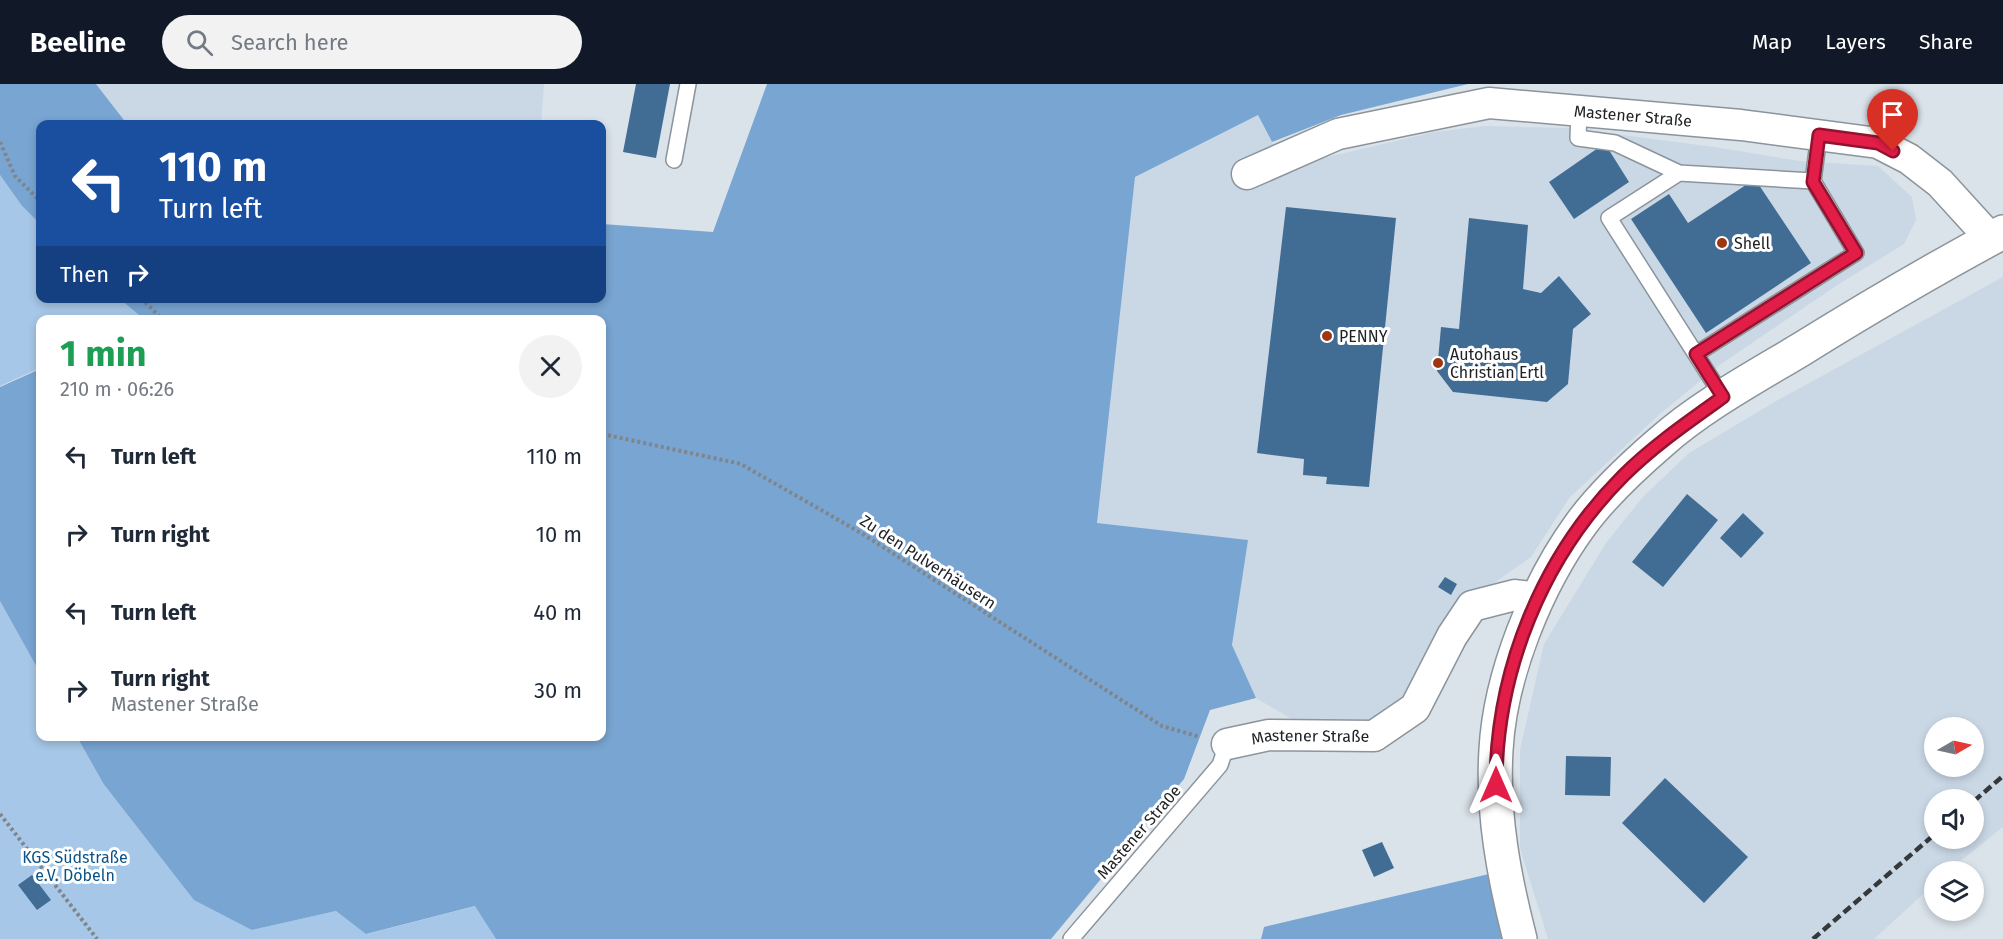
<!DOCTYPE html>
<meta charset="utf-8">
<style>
:root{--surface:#fff;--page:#f2f2f3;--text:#1f2937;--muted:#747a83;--accent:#111827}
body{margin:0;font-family:"Fira Sans",sans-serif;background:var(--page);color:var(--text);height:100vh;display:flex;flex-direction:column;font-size:22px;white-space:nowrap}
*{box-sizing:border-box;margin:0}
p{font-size:20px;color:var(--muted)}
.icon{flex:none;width:33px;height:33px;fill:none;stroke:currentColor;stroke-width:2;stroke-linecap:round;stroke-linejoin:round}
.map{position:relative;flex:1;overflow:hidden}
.details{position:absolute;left:36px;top:231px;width:570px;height:426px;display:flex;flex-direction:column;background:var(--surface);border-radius:12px;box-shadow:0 3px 9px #0003}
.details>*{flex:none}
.top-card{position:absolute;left:36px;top:36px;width:570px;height:183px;border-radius:12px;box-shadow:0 3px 9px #0003;background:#1a4fa0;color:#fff;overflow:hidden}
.needle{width:39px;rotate:81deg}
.controls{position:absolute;left:1924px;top:633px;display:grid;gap:12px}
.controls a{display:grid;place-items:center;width:60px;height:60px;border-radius:50%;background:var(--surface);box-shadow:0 3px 9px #0003;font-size:30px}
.pin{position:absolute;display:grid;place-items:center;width:51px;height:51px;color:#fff;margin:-62px -26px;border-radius:50% 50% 50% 0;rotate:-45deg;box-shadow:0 0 6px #0007}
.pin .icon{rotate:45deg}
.me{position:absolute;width:66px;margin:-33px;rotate:0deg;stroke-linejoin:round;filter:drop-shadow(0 0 4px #0008)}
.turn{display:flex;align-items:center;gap:21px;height:126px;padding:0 24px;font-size:27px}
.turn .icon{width:78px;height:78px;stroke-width:2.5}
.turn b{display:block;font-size:42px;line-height:51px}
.then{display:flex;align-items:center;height:57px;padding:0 24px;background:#0003;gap:12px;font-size:22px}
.round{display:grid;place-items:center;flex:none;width:63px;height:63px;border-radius:32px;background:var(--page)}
.headline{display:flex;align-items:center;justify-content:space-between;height:102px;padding:0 24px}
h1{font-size:36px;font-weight:700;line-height:45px;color:#1e9e55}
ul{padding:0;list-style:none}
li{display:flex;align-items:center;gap:18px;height:78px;padding:0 24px}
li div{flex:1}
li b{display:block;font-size:22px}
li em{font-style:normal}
header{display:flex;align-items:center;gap:36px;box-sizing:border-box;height:84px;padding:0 30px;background:var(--accent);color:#fff}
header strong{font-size:28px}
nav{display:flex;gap:33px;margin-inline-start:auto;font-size:21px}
.search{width:420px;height:54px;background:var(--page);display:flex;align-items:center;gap:15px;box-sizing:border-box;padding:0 21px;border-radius:33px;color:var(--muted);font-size:22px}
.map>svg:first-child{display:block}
</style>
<header>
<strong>Beeline</strong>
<div class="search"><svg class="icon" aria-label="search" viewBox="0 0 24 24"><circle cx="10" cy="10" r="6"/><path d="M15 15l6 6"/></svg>Search here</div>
<nav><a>Map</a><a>Layers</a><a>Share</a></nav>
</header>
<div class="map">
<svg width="2003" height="855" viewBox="0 0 2003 855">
<rect width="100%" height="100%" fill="#dae2ea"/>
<!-- built -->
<path fill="#cad8e6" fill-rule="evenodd" d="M 96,0 L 544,0 L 541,40 L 127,40 Z
M 1258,31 L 1284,83 L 1435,48 L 1485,42 L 1569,44 L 1714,63 L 1800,77 L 1878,82 L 1912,113 L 1916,136 L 1904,160 L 1839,200 L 1721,280 L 1661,329 L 1570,413 L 1531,473 L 1473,514 L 1408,618 L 1370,645 L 1308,645 L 1256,614 L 1232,561 L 1247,456 L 1097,439 L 1135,93 Z
M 2003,193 L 2003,743 L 1948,787 L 1935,788 L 1935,799 L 1874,855 L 1548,855 L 1520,764 L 1520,666 L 1544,560 L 1606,459 L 1642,414 L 1689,369 L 1778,316 ZM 1935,644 L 1974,644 L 1974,682 L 1935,682 ZM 1935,716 L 1974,716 L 1974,754 L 1935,754 Z"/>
<!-- green -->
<path fill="#a6c7e7" d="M 0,91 L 22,122 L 40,140 L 40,214 L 120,215 L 145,235 L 40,236 L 40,284 L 0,302 Z
M 0,517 L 40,589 L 40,652 L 77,653 L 103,699 L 252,846 L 336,827 L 367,850 L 476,822 L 496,855 L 0,855 Z"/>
<!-- forest -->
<path fill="#78a5d1" d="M 0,0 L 96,0 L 127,40 L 40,40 L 40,140 L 22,122 L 0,91 Z
M 767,0 L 1468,0 L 1341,31 L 1272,58 L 1258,31 L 1135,93 L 1097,439 L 1248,456 L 1232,561 L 1256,614 L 1210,626 L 1184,695 L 1051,855 L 496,855 L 475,822 L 366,850 L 336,827 L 252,846 L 194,816 L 103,699 L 77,653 L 602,652 L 602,236 L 145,236 L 120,215 L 602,214 L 602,140 L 713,148 Z
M 40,285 L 40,589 L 0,517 L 0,303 Z
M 1489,790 L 1506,855 L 1261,855 L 1264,843 Z"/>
<!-- building -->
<path fill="#416d95" d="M 636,0 L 670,0 L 656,74 L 623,68 Z
M 1598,64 L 1609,66 L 1629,98 L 1574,135 L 1549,98 Z
M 1755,95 L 1811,179 L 1706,249 L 1631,135 L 1669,110 L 1688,139 Z
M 1286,123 L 1396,134 L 1369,403 L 1326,400 L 1327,393 L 1303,391 L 1304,375 L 1257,369 Z
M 1469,134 L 1528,141 L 1523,205 L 1541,209 L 1559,192 L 1591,230 L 1573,245 L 1568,300 L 1547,318 L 1453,308 L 1437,287 L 1441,243 L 1459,245 Z
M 1687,410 L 1718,436 L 1663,503 L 1632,478 Z
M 1743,429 L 1764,449 L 1741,474 L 1720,454 Z
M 1445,493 L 1457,500 L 1451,511 L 1438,503 Z
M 1566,672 L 1611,673 L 1610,712 L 1565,711 Z
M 1665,694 L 1748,773 L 1704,819 L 1622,739 Z
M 1382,758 L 1394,784 L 1374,793 L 1362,766 Z
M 32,791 L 51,816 L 37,826 L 18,801 Z"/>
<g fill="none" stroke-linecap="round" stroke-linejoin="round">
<!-- lane casing -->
<g stroke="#8c949b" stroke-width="18">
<path id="lane" d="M 1579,27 L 1578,54 L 1615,59 L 1679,89
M 674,76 L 688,0
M 1813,97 L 1819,51
M 1696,270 L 1856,169 L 1813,97 L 1679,89 L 1609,134 L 1723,313
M 1071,855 L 1220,681 L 1227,660"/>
</g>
<!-- street casing -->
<g stroke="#8c949b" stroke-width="33">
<g id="street">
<path id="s1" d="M 1247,90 L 1338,50 L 1489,19 L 1741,41 L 1878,59 L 1909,75 L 1940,99 L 1991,155"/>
<path id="s2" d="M 1227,660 L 1269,651 L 1374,652 L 1415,624 L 1452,552 L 1472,522 L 1515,511 L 1538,514"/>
</g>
</g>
<!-- secondary casing -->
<g stroke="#8c949b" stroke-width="36">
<path id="secondary" d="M 1520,855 C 1504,793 1492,730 1496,666 C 1500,591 1537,500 1581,440 C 1603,410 1632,383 1661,358 C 1700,323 1755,293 1800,266 C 1866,225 1934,185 2003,148"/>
</g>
<!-- path -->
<path stroke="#80858b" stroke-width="4" stroke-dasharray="3 3" stroke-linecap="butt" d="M 0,58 L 15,92 L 40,117
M 141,214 L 163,236
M 602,351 L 607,351 L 741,380 L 861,449 L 1162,642 L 1200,653
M 0,730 L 97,855"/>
<!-- lane -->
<use href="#lane" stroke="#fff" stroke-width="15"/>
<!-- street -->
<use href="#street" stroke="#fff" stroke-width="30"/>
<!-- secondary -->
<use href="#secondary" stroke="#fff" stroke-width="33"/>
<!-- rail -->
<path stroke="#35393c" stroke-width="4.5" stroke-dasharray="9 4.5" stroke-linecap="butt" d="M 1974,717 L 2003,692
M 1813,855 L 1935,750"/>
</g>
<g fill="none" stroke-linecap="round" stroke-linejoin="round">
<!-- route casing -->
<g stroke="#92132f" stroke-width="15">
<path id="route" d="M 1496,701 C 1496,587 1542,473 1623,392 C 1653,362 1688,338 1723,313 L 1696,270 L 1856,169 L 1813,98 L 1819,51 L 1878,59 L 1893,67"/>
</g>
<!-- route -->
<use href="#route" stroke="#e11d48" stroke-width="10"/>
</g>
<!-- markers -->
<g fill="#9d3612" stroke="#fff" stroke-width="2">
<circle cx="1722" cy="159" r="6"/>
<circle cx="1327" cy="252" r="6"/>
<circle cx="1438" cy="279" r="6"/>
</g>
<g text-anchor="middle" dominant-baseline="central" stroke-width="6" stroke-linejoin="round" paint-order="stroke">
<!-- street labels -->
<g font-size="16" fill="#202326" stroke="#fff">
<text stroke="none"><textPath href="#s1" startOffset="398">Mastener Straße</textPath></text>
<text transform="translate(928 478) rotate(33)">Zu den Pulverhäusern</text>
<text stroke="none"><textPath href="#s2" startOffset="84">Mastener Straße</textPath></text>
<text transform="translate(1139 748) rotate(-49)">Mastener Stra0e</text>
</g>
<!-- poi labels -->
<g font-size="16" fill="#202326" stroke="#fff" text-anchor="start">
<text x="1734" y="159">Shell</text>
<text x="1339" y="252">PENNY</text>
<text x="1450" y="270">Autohaus<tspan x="1450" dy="18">Christian Ertl</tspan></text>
</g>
<!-- park labels -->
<g font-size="16" fill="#095389" stroke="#fff">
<text x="75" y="773">KGS Südstraße<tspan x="75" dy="18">e.V. Döbeln</tspan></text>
</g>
</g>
</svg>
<div class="controls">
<a><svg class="needle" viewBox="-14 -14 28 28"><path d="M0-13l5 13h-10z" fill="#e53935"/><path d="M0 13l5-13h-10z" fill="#747a83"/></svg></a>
<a><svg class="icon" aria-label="sound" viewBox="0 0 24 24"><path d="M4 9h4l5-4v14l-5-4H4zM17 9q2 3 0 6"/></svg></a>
<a><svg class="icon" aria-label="layers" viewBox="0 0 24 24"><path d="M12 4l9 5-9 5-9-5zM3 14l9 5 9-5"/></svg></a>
</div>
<div class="pin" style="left:1893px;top:67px;background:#d93025"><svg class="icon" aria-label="arrive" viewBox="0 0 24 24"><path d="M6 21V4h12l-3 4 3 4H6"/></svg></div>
<svg class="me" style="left:1496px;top:701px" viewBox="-20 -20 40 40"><path d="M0-17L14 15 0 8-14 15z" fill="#e11d48" stroke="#fff" stroke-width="4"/></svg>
<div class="top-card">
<div class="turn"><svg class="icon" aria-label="left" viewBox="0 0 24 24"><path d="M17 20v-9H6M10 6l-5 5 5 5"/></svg><div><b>110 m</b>Turn left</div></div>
<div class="then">Then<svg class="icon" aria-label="right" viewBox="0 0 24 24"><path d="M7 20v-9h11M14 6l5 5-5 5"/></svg></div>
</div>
<section class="details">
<div class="headline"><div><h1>1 min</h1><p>210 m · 06:26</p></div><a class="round"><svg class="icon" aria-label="close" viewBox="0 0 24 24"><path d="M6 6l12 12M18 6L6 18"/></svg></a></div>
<ul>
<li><svg class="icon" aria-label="left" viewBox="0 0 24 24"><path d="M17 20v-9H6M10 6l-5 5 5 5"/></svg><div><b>Turn left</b></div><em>110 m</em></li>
<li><svg class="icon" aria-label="right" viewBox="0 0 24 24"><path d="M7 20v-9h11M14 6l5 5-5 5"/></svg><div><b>Turn right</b></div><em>10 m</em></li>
<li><svg class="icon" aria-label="left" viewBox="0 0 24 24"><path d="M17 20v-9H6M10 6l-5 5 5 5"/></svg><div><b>Turn left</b></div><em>40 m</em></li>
<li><svg class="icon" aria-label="right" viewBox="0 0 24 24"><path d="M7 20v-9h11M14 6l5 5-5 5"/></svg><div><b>Turn right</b><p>Mastener Straße</p></div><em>30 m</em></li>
</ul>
</section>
</div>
